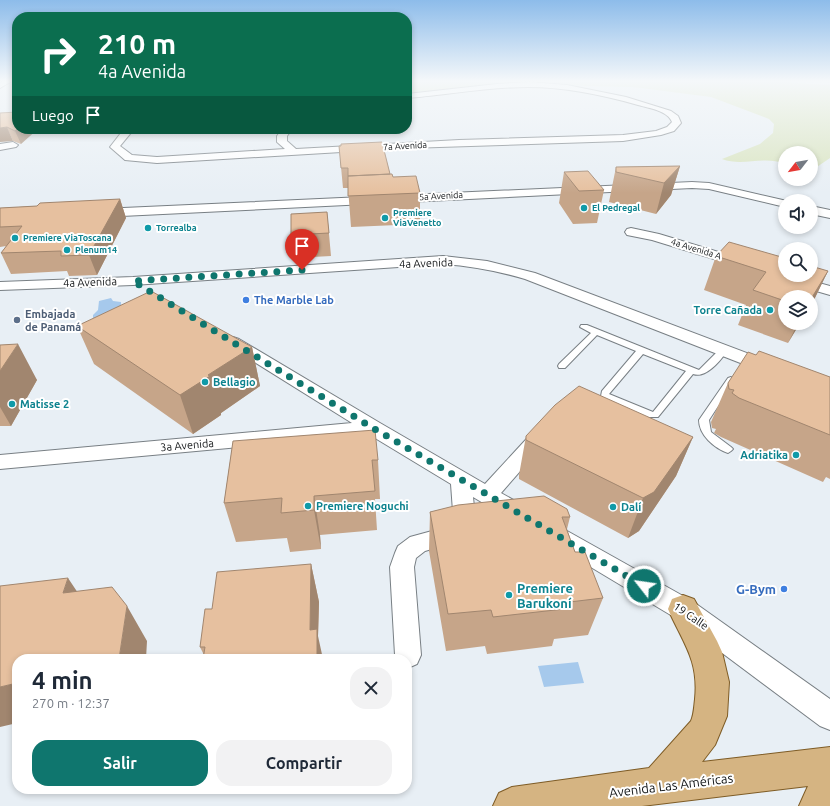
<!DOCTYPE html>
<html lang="es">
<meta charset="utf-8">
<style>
:root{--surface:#fff;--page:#f2f2f3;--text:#1f2937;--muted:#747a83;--accent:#0f766e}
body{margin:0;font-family:Ubuntu,sans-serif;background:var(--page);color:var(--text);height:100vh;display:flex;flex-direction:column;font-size:15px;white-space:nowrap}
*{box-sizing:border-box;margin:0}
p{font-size:13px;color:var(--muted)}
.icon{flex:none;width:22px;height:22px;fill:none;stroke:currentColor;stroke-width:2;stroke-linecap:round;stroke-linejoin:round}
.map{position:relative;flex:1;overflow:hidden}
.side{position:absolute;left:12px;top:654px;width:400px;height:140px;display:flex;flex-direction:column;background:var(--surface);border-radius:16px;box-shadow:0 2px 6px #0003}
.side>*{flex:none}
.guide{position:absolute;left:12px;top:12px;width:400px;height:122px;border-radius:16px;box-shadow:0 2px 6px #0003;background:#0b6e4f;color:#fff;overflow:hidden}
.needle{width:26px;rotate:239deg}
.controls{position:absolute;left:778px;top:146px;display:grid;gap:8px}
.controls a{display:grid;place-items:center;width:40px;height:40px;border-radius:50%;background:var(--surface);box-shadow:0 2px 6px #0003;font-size:20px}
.pin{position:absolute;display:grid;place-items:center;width:34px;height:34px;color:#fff;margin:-41px -17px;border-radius:50% 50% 50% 0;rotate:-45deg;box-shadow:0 0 4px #0007}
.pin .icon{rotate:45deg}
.me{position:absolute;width:44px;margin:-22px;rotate:300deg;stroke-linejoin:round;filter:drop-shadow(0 0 3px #0008)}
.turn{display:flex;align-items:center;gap:14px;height:84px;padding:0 20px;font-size:18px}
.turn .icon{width:52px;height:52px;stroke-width:2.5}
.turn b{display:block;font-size:28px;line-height:34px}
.then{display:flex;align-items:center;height:38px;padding:0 20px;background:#0003;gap:8px;font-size:15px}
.round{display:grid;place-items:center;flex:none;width:42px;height:42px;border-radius:16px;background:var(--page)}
.headline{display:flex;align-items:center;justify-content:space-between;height:68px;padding:0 20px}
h1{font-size:24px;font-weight:600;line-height:30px}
.cta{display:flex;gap:8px;margin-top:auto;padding:8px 20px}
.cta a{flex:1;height:46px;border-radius:16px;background:var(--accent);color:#fff;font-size:16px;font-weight:600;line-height:46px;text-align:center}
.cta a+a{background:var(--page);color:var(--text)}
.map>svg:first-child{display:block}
</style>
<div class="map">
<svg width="830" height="806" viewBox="0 0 830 806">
<rect width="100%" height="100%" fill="#e8eff5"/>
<!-- green -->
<path fill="#d9e4c0" d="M 407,81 L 755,81 L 830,85 L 830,158 L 811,171 L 811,153 L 785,153 L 785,164 C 764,155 743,167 722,159 L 760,144 L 773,133 L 774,124 L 769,119 L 711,97 L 633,87 L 584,86 L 549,82 L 517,82 L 407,93 Z"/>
<!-- water -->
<path fill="#a6c9ec" d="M 111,298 L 113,301 L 121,302 L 121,306 L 95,319 L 93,318 L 93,315 L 98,310 L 99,301 Z
M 578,662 L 584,683 L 544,687 L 538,666 Z"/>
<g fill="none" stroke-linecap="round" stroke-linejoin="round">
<!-- service casing -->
<g stroke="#787f84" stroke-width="2">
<path id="service" d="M 581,325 L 587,325 L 699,370 L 721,348 L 724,348 L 728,350 C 721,360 706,379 693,374 L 658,417 L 646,417 L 602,398 L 601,396 L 602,391 L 636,351 L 597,335 L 565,368 L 559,368 L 558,366 L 559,364 L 591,333 L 580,327 ZM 643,354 L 686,371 L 653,412 L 609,394 Z
M 731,377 L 735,380 L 709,420 L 711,432 L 731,447 L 733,449 L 731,451 L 728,453 C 714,448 699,435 699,420 L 728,378 Z"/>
</g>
<!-- minor casing -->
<g stroke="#787f84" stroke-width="2">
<path id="minor" d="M 3,81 L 12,81 L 0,88 L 0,83 Z
M 529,82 L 567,85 L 626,97 L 671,111 L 678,116 L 681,123 L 674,131 L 661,135 L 623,141 L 408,148 L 157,163 L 125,160 L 110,147 L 124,129 L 134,129 L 120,146 L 132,155 L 157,157 L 285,149 L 277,142 L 277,136 L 282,129 L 292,129 L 287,136 L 287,141 L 296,149 L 459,140 L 623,135 L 656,131 L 667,127 L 672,122 C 668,111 649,108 638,105 C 603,95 565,87 528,87 C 487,87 447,95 407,98 L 407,94 L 497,84 Z
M 13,142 L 18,145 L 16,147 L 0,150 L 0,144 Z
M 692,182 L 709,183 L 787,201 L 785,201 L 785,207 L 709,189 L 692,188 L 101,217 L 97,216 L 95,213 L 97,210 L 101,209 Z
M 811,206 L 830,210 L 830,218 L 811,214 Z
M 631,228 L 659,234 L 745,260 L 747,263 L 745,266 L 740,267 L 652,240 L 627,235 L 625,232 L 627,229 Z
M 443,256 L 487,261 L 535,273 L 773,363 L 775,367 L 773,371 L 767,372 L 761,371 L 525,279 C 498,271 471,266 443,264 L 133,285 L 0,290 L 0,282 L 133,277 Z
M 797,277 L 830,286 L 830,295 L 792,284 L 790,281 L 792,278 Z
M 233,337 L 239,339 L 380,423 L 485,484 L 532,433 L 539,431 L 546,433 L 549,438 L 501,493 L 526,507 L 529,513 L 526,519 L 518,522 L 510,519 L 473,497 L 476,527 L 469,538 L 425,551 L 416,558 L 414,567 L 421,655 L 417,664 L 408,668 L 407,659 L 397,659 L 395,655 L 390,567 L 395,553 L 398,546 L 410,537 L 454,525 L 451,484 L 370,435 L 0,469 L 0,455 L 352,423 L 227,345 L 225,342 L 227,339 Z
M 552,524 L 560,527 L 692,601 L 830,699 L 830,730 L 820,726 L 674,617 L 544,539 L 541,533 L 544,527 Z"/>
</g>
<!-- primary casing -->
<g stroke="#7e5c26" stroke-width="2">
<path id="primary" d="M 683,595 L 694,599 L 717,641 L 722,652 L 729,682 L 727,716 L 715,745 L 702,762 L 830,747 L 830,806 L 799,806 L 808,786 L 642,806 L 493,806 L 499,793 L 512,787 L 649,768 L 691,721 C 694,714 694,707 695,699 C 699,660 683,643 668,609 L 672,599 Z"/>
</g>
<!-- service -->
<use href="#service" fill="#fff" fill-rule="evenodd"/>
<!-- minor -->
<use href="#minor" fill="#fff" fill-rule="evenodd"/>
<!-- primary -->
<use href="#primary" fill="#d5b482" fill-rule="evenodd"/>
</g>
<!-- wall -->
<path fill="#c6a589" d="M 17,112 L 21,144 L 13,141 L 0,113 Z
M 339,146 L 390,174 L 393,177 L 420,193 L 420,224 L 351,227 L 348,188 L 343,188 Z
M 680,166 L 671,195 L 656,214 L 609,202 L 616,167 Z
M 564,172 L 604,190 L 597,223 L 573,224 L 559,203 Z
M 120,199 L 126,218 L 97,275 L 69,276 L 67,271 L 11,274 L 1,253 L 6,246 L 0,247 L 0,208 L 37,206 Z
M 327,212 L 331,256 L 294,258 L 291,235 Z
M 716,256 L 828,271 L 811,306 L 811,297 L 785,297 L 785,323 L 800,323 L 788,343 L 738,325 L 746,305 L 704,290 Z
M 77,326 L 252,347 L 260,386 L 221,413 L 221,415 L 193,434 L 94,364 Z
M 0,345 L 37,380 L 11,426 L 0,426 Z
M 756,355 L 830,377 L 830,479 L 826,477 L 823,482 L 721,437 L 714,433 L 716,429 L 712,428 L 711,422 L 728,383 Z
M 526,436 L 693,437 L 676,476 L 639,531 L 628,538 L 519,479 L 519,475 Z
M 233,441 L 378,460 L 380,499 L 375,499 L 377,530 L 320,535 L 321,549 L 290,552 L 287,538 L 236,542 L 224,503 Z
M 430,512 L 570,517 L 567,529 L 575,552 L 603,598 L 588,635 L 554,639 L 552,646 L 487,654 L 485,646 L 446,651 L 429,551 Z
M 311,564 L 319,602 L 318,636 L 204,655 L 200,647 L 212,609 Z"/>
<!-- shaded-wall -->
<path fill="#a1866f" d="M 7,127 L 13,141 L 0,142 L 0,128 Z
M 17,129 L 38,129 L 21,144 L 15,131 Z
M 680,166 L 671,195 L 656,214 L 664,183 Z
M 120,199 L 126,218 L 97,275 L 89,255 Z
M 828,271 L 811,306 L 811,299 Z
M 798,323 L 800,323 L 788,343 Z
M 18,344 L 37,380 L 11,426 L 0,407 L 0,371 Z
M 252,347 L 260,386 L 221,413 L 221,415 L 193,434 L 180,395 L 208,375 Z
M 693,437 L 676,476 L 639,531 L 628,538 L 643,498 Z
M 314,496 L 320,535 L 321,549 L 314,510 Z
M 311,564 L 319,602 L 318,636 L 323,659 L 317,659 L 310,630 Z
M 68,578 L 92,614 L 63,593 Z
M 127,606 L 147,641 L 146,659 L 119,659 Z
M 17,683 L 17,723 L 0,727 L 0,687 Z"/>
<!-- building -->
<path fill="#e6c09f" stroke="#a1866f" d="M 17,112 L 17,129 L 15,131 L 7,127 L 0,128 L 0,113 Z
M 382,142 L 390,174 L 348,176 L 348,168 L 341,168 L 339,146 L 341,146 L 341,144 Z
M 680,166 L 664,183 L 616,172 L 616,167 Z
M 588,171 L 604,190 L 579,191 L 564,172 Z
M 392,174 L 393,177 L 416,176 L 420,193 L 348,196 L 348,176 Z
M 120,199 L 89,255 L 61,256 L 61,251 L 1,253 L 22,226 L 0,227 L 0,208 L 37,206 L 40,203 Z
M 327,212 L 329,233 L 291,235 L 291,214 Z
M 729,242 L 785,258 L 785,275 L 811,275 L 811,266 L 828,271 L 811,299 L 811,297 L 785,297 L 785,301 L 753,290 L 766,272 L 716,256 Z
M 151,291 L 252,347 L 208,375 L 210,376 L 180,395 L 77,326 Z
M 18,344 L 0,371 L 0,345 Z
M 759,351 L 830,377 L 830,435 L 739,398 L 732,393 L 734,390 L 729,389 L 728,383 L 748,352 L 756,355 Z
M 579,386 L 693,437 L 654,492 L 643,498 L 526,440 L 526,436 L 555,405 Z
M 375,430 L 378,460 L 372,460 L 375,491 L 314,496 L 314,510 L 281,513 L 282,498 L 224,503 L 233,441 Z
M 544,496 L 567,509 L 570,517 L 562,517 L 575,552 L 585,552 L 603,598 L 561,603 L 564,609 L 493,617 L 491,610 L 448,614 L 430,512 L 458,505 Z
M 311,564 L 310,630 L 317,629 L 317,659 L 203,659 L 205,647 L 200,647 L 205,609 L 212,609 L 217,572 Z
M 68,578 L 63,593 L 112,587 L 127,606 L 119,659 L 17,659 L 17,683 L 0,687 L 0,586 Z"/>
<!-- sky -->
<linearGradient id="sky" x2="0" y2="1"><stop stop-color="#8dbcea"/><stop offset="0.42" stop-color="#f5f8fa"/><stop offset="1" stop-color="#f5f8fa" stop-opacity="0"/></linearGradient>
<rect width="830" height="193" fill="url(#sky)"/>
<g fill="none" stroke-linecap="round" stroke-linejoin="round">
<!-- route -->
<path stroke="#0f766e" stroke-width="7" stroke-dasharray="0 12.6" d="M 302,270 L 133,281 L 373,428 L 644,586"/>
</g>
<!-- markers -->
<g fill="#0f9aa8" stroke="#fff" stroke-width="1.5">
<circle cx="584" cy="208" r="4"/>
<circle cx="385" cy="218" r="4"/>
<circle cx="148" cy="228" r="4"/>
<circle cx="15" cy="238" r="4"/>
<circle cx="67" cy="250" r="4"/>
<circle cx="770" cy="310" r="4"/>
<circle cx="205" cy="382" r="4"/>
<circle cx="12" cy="404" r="4"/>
<circle cx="796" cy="455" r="4"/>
<circle cx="308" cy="506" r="4"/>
<circle cx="613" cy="507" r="4"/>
<circle cx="509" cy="595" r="4"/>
</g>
<g fill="#3f7fe0" stroke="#fff" stroke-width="1.5">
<circle cx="246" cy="300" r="4"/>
<circle cx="784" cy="589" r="4"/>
</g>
<circle fill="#5c6f8a" stroke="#fff" stroke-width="1.5" cx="17" cy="320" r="4"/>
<g text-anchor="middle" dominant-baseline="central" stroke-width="4" stroke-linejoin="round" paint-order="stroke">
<!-- far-street labels -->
<g font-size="9" fill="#111416" stroke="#fff">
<text transform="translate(405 146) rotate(-3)">7a Avenida</text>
<text transform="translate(441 196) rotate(-3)">5a Avenida</text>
<text transform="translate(696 249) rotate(17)">4a Avenida A</text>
</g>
<!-- far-culture labels -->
<g font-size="9" font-weight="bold" fill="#0d838f" stroke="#fff" text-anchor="start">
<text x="592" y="208">El Pedregal</text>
<text x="393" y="213">Premiere<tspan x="393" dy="10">ViaVenetto</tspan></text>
<text x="156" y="228">Torrealba</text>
<text x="23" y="238">Premiere ViaToscana</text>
<text x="75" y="250">Plenum14</text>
</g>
<!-- street labels -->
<g font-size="11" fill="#111416" stroke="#fff">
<text transform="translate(426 263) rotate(-2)">4a Avenida</text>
<text transform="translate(90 282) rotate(-2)">4a Avenida</text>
<text transform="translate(187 445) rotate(-5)">3a Avenida</text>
<text transform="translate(691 616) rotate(34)">19 Calle</text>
</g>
<!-- shop labels -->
<g font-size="11" font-weight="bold" fill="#366cbe" stroke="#fff" text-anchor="start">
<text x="254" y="300">The Marble Lab</text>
</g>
<!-- culture labels -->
<g font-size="11" font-weight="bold" fill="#0d838f" stroke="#fff" text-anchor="start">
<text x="762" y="310" text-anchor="end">Torre Cañada</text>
<text x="213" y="382">Bellagio</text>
<text x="20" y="404">Matisse 2</text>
<text x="788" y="455" text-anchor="end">Adriatika</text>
<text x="316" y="506">Premiere Noguchi</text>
<text x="621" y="507">Dalí</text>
</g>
<!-- service labels -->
<g font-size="11" font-weight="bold" fill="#4e5e75" stroke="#fff" text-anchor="start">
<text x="25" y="314">Embajada<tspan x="25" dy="13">de Panamá</tspan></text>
</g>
<!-- near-culture labels -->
<g font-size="13" font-weight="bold" fill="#0d838f" stroke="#fff" text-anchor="start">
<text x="517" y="588">Premiere<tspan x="517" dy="15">Barukoní</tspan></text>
</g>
<!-- near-shop labels -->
<g font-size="13" font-weight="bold" fill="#366cbe" stroke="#fff" text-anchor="end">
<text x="776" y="589">G-Bym</text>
</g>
<!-- near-street labels -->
<g font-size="13" fill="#111416" stroke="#fff">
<text transform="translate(671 785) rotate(-7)">Avenida Las Américas</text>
</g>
</g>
</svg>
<div class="controls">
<a><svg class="needle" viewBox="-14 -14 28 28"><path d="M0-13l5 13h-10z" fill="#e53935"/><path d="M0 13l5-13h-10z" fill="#747a83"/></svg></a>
<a><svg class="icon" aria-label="sound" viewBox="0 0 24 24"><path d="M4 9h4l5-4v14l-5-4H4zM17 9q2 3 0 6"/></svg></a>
<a><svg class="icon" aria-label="search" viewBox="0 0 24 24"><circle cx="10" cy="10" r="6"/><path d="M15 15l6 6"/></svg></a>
<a><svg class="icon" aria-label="layers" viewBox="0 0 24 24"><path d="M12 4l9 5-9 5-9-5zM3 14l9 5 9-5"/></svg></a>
</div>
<div class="pin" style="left:302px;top:270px;background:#d93025"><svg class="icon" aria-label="arrive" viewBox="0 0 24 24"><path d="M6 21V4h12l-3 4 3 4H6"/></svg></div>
<svg class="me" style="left:644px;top:586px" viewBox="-20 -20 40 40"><circle r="17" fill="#0f766e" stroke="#fff" stroke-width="3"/><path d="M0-11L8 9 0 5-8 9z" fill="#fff"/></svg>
<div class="guide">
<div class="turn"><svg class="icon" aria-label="right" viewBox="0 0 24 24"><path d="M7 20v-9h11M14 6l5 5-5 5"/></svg><div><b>210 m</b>4a Avenida</div></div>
<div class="then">Luego<svg class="icon" aria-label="arrive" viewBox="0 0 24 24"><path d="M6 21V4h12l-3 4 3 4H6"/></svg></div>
</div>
<section class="side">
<div class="headline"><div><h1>4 min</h1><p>270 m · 12:37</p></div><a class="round"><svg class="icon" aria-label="close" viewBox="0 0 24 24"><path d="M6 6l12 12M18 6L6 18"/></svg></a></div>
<div class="cta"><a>Salir</a><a>Compartir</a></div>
</section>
</div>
